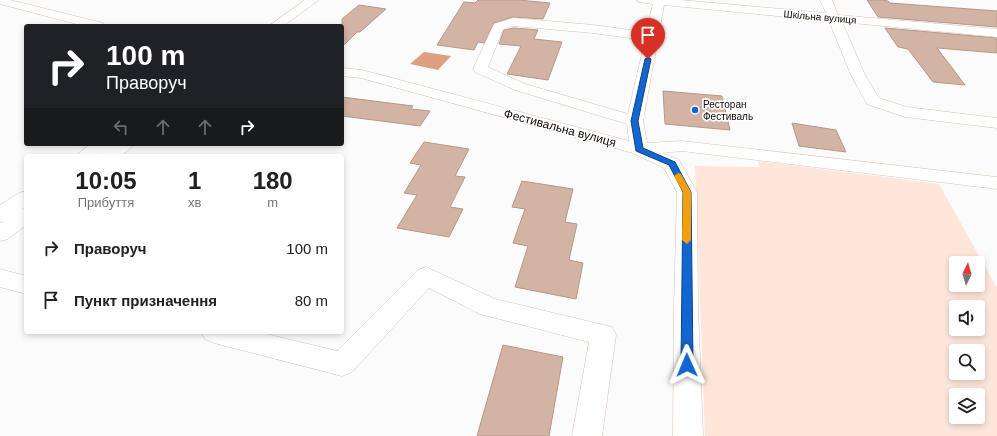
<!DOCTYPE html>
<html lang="uk">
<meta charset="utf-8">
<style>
:root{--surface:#fff;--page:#f6f6f6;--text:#202124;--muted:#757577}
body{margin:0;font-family:Arial,sans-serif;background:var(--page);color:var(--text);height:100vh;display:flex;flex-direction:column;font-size:15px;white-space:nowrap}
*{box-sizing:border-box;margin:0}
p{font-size:13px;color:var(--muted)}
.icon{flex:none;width:22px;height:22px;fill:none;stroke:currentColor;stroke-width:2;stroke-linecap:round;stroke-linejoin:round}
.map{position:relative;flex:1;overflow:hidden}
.details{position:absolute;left:24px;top:154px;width:320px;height:180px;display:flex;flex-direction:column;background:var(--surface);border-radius:4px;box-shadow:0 2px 6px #0003}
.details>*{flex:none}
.hud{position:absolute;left:24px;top:24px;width:320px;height:122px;border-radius:4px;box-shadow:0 2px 6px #0003;background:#202124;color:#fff;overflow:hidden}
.needle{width:26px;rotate:5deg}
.tools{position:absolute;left:949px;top:256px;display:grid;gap:8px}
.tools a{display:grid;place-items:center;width:36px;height:36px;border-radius:4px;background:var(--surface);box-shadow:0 2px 6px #0003;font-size:20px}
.pin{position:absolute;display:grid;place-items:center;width:34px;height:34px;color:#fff;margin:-41px -17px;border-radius:50% 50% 50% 0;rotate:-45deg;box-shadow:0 0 4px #0007}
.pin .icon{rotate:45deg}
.me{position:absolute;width:44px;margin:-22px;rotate:359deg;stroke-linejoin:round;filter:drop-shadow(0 0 3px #0008)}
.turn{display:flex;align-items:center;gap:14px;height:84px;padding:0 16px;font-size:18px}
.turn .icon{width:52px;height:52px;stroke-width:2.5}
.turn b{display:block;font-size:28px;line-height:34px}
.lanes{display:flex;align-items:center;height:38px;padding:0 16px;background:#0003;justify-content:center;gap:20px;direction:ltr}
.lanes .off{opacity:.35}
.eta{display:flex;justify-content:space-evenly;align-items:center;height:68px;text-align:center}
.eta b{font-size:24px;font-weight:800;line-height:28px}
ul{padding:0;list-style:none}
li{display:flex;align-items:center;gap:12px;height:52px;padding:0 16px}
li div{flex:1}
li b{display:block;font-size:15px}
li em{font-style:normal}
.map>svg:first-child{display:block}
</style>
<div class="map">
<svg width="997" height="436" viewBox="0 0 997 436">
<rect width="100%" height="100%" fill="#fbfbfb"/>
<!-- green -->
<path fill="#fee6db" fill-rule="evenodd" d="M 758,161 L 939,184 L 997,288 L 997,436 L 705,436 L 695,166 L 760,167 ZM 956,263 L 978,263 L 978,285 L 956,285 ZM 956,307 L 978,307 L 978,329 L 956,329 ZM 956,351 L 978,351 L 978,373 L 956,373 ZM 956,395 L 978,395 L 978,417 L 956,417 Z"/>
<!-- water -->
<path fill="#dd9f7f" d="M 424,52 L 451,56 L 438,70 L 410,64 Z"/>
<!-- building -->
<path fill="#d2b3a4" stroke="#b6988a" d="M 478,0 L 519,0 L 550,3 L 543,19 L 513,17 L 494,23 L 484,43 L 478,42 L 474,50 L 437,45 L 464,2 L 475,3 Z
M 867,0 L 882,0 L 888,1 L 890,3 L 997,11 L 997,27 L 878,17 Z
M 359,5 L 386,9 L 360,32 L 357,32 L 342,47 L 342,19 Z
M 514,28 L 538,30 L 534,39 L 562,42 L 548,80 L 507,74 L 521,46 L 499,44 L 504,30 Z
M 885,28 L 997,38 L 997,53 L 937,48 L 965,85 L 933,82 L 908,49 L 898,47 Z
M 663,91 L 722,96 L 730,130 L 665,124 Z
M 342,97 L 413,106 L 411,109 L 430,111 L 420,126 L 342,116 Z
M 792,123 L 836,130 L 846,152 L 799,146 Z
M 424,142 L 469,149 L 455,176 L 465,177 L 450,207 L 463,209 L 449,237 L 397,228 L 417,195 L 404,193 L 421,165 L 410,163 Z
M 522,181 L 573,189 L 565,222 L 577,224 L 569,260 L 583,263 L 576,299 L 515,287 L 528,246 L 513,243 L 525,209 L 512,207 Z
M 503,345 L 563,357 L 549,436 L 477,436 Z"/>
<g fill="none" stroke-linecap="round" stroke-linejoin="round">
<!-- minor casing -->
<g stroke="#dcbeaf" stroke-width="1">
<path id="minor" d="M 0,0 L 10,0 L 103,23 L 105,26 L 84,26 L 0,4 Z
M 305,0 L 319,0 L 283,26 L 269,26 Z
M 637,0 L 680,0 L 826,13 L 820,0 L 832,0 L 838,15 L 997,29 L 997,37 L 842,22 L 865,75 L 879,98 L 907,107 L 997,118 L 997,128 L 905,117 L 867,104 L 851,75 L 829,21 L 664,5 L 643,121 L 647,143 L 682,141 L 997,177 L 997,189 L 682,151 L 662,153 L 679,160 L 697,192 L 698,307 L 703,436 L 673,436 L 674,307 L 677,192 L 664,168 L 633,153 L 361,78 L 342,76 L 342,68 L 362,70 L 629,141 L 627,124 L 515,90 L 475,72 L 473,69 L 494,24 L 513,18 L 593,25 L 646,32 L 653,4 L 639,2 ZM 514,26 L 593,33 L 645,40 L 628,114 L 525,84 L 488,67 L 503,29 Z
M 91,144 L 112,144 L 110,147 L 114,144 L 135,144 L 121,156 L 100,156 L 102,153 L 98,156 L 77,156 L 80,152 Z
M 26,191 L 26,207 L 22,209 L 26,208 L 26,225 L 8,239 L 0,241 L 0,223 L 4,221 L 0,222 L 0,205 L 19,193 Z
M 426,267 L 495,299 L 612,327 L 616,335 L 602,436 L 572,436 L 589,342 L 480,314 L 429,288 L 352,372 L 342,376 L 214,343 L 205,339 L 201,332 L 258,332 L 337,351 L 418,270 Z
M 0,269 L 26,276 L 26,294 L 0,287 Z"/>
</g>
<!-- minor -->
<use href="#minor" fill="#fff" fill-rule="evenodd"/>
</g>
<!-- route -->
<path fill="#1266d0" stroke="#0c4287" d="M 648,57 L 651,59 L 638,121 L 643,148 L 675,162 L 691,192 L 693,365 L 691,369 L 687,370 L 683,369 L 681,365 L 683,192 L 669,165 L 636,151 L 631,121 L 645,59 Z"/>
<!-- slow -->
<path fill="#f59e0b" d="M 678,173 L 681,174 L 691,192 L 691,240 L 687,244 L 682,240 L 683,192 L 674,176 Z"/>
<!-- markers -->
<circle fill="#1266d0" stroke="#fff" stroke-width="1.5" cx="695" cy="110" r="4"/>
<g text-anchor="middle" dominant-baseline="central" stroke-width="3.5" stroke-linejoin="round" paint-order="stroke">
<!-- far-street labels -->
<g font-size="10" fill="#140a06" stroke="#fff">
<text transform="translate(820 17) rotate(5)">Шкільна вулиця</text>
</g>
<!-- far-poi labels -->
<g font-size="10" fill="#140a06" stroke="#fff" text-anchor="start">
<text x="703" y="104">Ресторан<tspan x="703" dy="12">Фестиваль</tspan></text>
</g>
<!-- street labels -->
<g font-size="12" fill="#140a06" stroke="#fff">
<text transform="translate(560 128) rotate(15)">Фестивальна вулиця</text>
</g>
</g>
</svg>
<div class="tools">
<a><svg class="needle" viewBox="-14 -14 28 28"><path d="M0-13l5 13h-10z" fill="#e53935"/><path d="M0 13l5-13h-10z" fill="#757577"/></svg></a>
<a><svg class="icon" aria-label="sound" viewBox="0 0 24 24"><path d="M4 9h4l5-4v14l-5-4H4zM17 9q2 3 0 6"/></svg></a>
<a><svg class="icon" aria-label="search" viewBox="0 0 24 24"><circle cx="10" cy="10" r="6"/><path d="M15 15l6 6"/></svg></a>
<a><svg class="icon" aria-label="layers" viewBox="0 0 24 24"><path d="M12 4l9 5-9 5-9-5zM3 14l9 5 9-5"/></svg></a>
</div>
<div class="pin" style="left:648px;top:59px;background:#d93025"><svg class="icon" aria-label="arrive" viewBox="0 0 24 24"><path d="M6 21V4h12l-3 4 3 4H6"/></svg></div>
<svg class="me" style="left:687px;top:365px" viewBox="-20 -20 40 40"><path d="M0-17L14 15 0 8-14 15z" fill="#1266d0" stroke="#fff" stroke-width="4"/></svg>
<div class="hud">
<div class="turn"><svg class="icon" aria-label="right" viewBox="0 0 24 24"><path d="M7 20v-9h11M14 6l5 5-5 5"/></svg><div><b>100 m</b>Праворуч</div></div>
<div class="lanes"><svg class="icon off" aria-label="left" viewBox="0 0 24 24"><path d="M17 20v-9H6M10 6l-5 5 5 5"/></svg><svg class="icon off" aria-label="ahead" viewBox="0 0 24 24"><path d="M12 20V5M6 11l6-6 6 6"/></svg><svg class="icon off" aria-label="ahead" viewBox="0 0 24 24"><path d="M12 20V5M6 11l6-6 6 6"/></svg><svg class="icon" aria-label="right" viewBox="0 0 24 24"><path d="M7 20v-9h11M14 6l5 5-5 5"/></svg></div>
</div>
<section class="details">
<div class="eta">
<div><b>10:05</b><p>Прибуття</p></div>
<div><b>1</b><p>хв</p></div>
<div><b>180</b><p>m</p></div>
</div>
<ul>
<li><svg class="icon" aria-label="right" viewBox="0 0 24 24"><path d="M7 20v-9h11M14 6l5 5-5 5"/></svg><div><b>Праворуч</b></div><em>100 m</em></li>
<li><svg class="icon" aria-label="arrive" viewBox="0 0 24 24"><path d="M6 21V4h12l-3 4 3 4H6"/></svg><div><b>Пункт призначення</b></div><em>80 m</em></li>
</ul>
</section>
</div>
